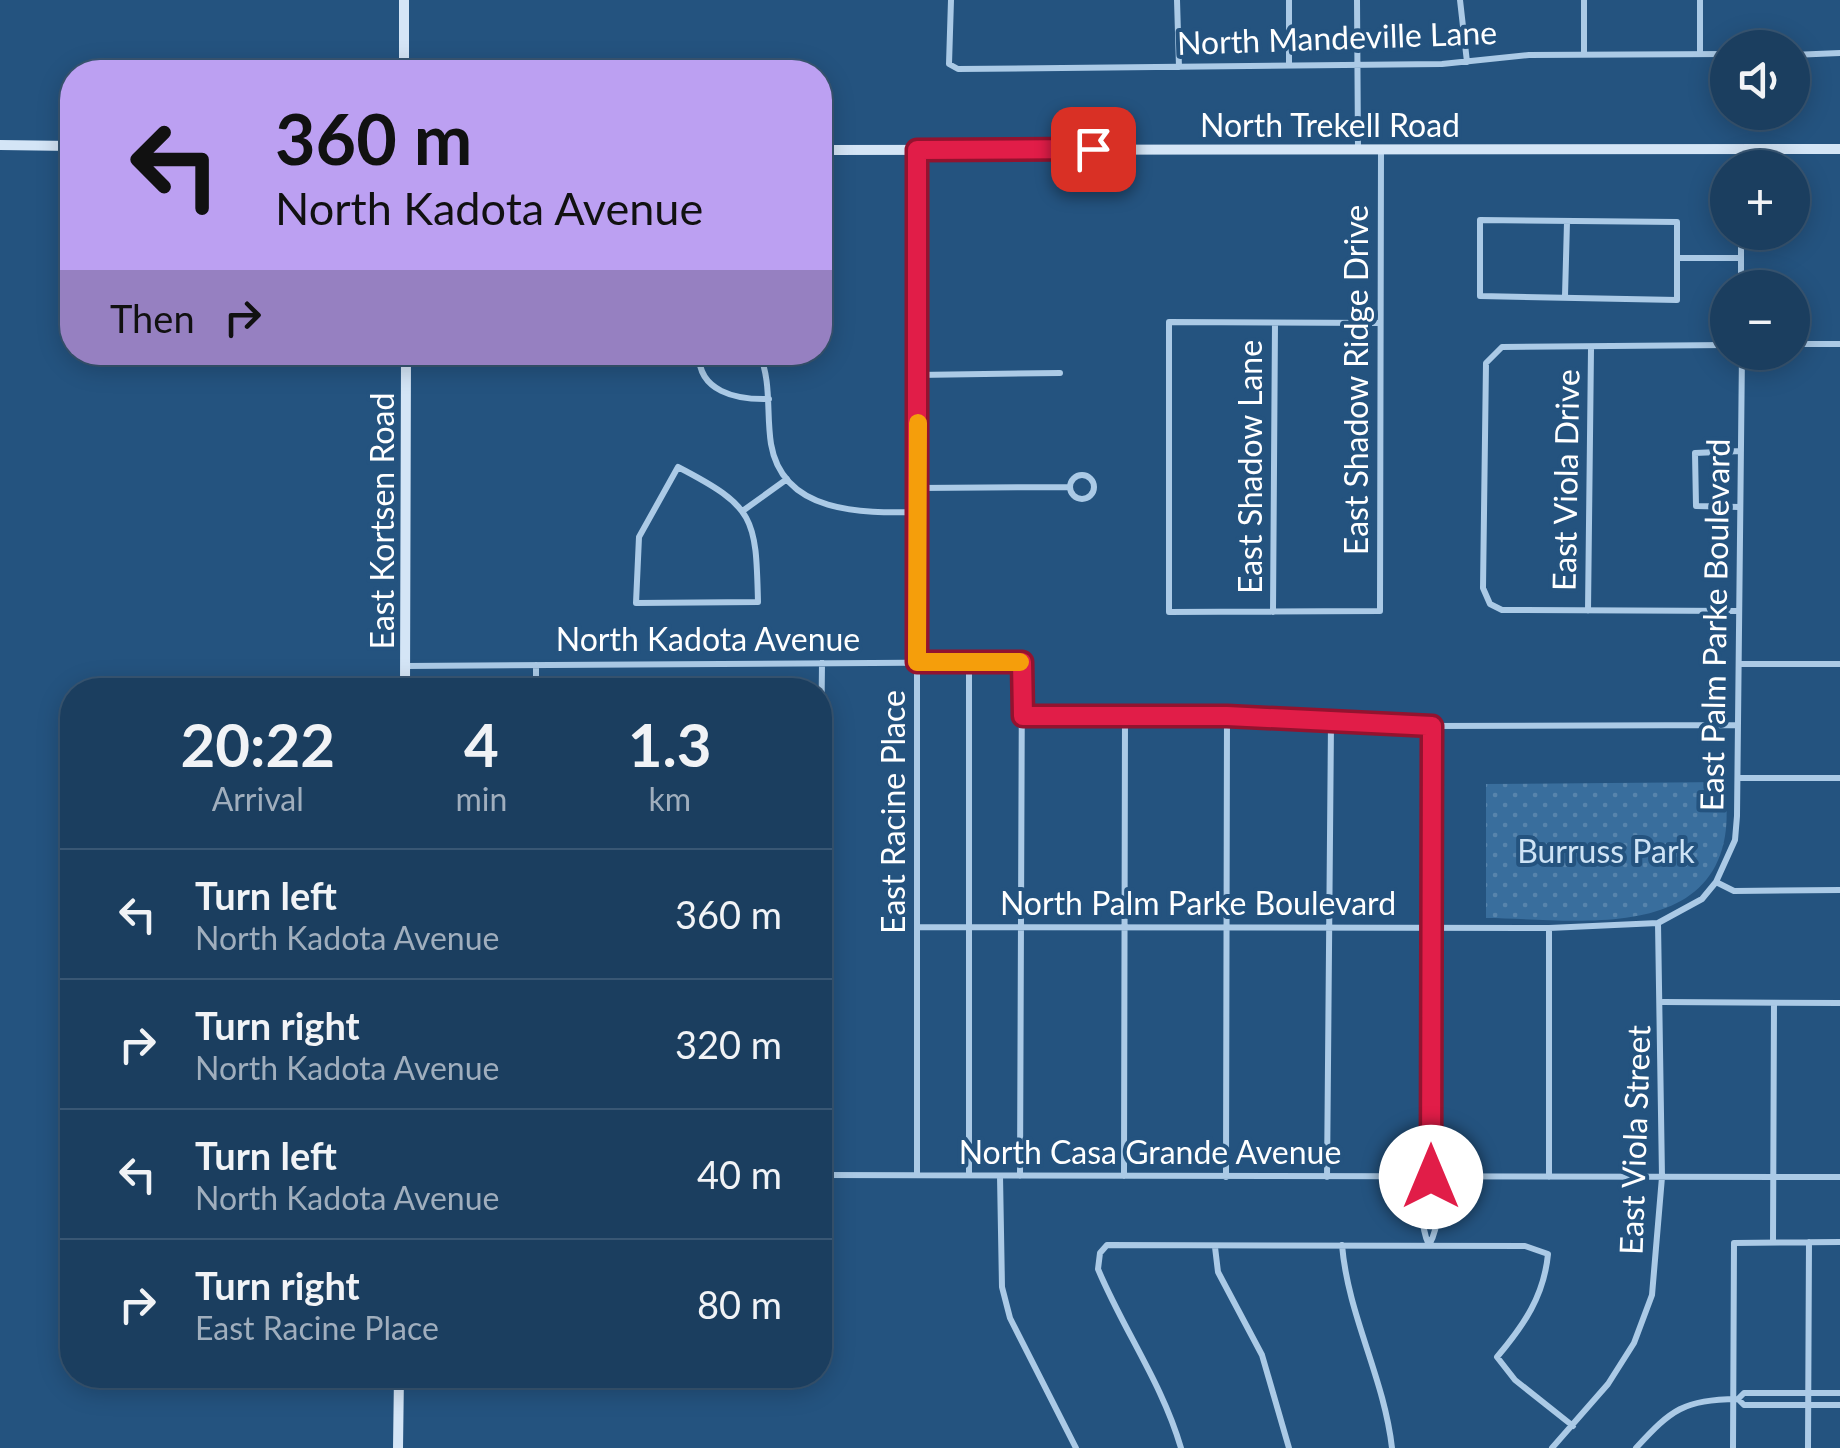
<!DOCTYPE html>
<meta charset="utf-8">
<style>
:root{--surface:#1b3e5f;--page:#244565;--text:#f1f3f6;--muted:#a0aebd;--line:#395774}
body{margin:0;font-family:Lato,sans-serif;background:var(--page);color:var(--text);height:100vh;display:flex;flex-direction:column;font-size:38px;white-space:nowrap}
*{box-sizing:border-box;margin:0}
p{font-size:32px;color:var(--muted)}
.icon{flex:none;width:55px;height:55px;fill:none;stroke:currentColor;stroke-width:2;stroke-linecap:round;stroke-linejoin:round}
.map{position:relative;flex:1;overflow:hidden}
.drawer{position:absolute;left:60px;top:678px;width:772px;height:710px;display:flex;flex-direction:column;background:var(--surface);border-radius:40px;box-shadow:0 5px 25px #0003,0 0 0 2px var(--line)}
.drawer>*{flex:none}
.top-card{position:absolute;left:60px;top:60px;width:772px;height:305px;border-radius:40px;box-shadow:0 5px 25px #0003,0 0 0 2px var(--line);background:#bca0f2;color:#111;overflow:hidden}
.fabs{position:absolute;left:1710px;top:30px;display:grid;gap:20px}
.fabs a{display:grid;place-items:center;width:100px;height:100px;border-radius:50%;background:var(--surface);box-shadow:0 5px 25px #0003,0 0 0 2px var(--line);font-size:50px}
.pin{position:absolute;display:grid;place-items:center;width:85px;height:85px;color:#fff;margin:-42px;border-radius:20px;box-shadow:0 5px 15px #0006}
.me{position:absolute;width:110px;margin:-55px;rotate:0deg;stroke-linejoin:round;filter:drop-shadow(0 0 8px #0008)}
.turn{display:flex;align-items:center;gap:35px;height:210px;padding:0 50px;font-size:45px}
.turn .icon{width:130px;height:130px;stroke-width:2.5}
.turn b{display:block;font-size:70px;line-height:85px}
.then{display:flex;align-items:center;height:95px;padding:0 50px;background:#0003;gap:20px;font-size:38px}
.eta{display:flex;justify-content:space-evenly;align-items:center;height:170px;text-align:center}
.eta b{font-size:60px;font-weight:700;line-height:70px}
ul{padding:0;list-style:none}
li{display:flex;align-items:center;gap:30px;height:130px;padding:0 50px;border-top:2px solid var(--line)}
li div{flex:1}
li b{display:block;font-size:38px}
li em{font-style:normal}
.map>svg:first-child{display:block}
</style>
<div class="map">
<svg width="1840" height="1448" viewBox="0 0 1840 1448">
<defs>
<pattern id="park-dots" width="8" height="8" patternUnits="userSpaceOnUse" patternTransform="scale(2.5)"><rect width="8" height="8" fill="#396e9d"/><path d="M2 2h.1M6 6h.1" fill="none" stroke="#5784ac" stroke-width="1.8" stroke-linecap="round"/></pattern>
</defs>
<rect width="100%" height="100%" fill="#24537f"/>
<!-- park -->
<path fill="url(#park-dots)" d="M 1726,782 C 1726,800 1728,819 1725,836 C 1707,944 1564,918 1486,918 L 1486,784 Z"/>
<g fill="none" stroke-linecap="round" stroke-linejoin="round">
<!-- street -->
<path stroke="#abcae6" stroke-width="6" d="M 951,0 L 949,64 L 958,69 L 1442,64 L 1529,55 L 1728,54
M 1177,0 L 1179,67
M 1289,0 L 1289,63
M 1357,0 L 1358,149
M 1460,0 L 1467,62
M 1584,0 L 1584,54
M 1700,0 L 1700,53
M 1792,55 L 1840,53
M 1741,150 L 1741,168
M 1480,220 L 1677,222 L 1677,300 L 1480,296 Z
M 1741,232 L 1741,288
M 1677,258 L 1741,258
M 1565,296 L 1567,222
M 1380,323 L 1169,322 L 1169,612 L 1380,611 L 1381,150
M 1792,344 L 1840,344
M 1728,345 L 1502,347 L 1486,363 L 1483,588 L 1490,604 L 1502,610 L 1739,611
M 699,352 C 697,392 737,400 769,399
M 759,352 C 772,383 766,412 771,444 C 783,514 862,513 917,512
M 917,375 L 1060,373
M 678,467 C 755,507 756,517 758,602 L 636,603 L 639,537 Z
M1070 487a12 12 0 1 1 24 0a12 12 0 1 1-24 0Z
M 918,488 L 1070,487
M 1739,507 L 1696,506 L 1695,453 L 1741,451
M 744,510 L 787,479
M 1588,611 L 1591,349
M 1273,612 L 1275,323
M 1739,664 L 1840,664
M 536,665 L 536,690
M 406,666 L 1022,662 L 1020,1176
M 1023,716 L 1227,716 L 1432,726 L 1738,725
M 1738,778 L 1840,778
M 820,853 L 822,663
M 1716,882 L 1734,891 L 1840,890
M 917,927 L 1549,928 L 1658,923 L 1702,899 L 1716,882 L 1735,840 L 1737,816 L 1742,352
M 1663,1002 L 1840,1003
M 820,1175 L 1840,1177
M 917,1175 L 917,151
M 969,1175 L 969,662
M 1000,1176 L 1002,1287 L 1010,1318 L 1076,1448
M 1124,1176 L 1125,718
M 1226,1177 L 1227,716
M 1327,1177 L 1331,723
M 1549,1177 L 1549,928
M 1430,1178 C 1419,1193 1421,1229 1429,1245 C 1440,1226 1440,1197 1431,1177 L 1432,726
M 1773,1242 L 1774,1003
M 1342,1245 C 1348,1316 1384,1377 1392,1448
M 1215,1247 L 1218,1272 L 1262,1355 L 1289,1448
M 1738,1399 L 1744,1405 L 1840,1405
M 1181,1448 C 1162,1383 1124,1331 1098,1269 L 1100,1253 L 1107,1245 L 1525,1246 L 1548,1254 C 1544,1296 1524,1325 1497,1357 L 1515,1380 L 1573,1426
M 1552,1448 L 1608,1384 L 1634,1343 L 1652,1295 L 1662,1177 L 1658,923
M 1636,1448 C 1672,1409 1683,1400 1738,1399 L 1744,1393 L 1840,1393
M 1733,1448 L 1734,1243 L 1840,1242
M 1808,1448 L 1809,1242"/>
<!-- secondary -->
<path stroke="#d4e5f6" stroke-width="10" d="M 404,0 L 404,72
M 0,145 L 72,146
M 820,150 L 1840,149
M 405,690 L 406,352
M 398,1448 L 399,1375"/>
</g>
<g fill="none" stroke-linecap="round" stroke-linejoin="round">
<!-- route casing -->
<g stroke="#92132f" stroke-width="25">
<path id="route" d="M 1093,149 L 917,150 L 917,662 L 1022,662 L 1023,716 L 1227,716 L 1432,726 L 1431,1177"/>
</g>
<!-- route -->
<use href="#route" stroke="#e11d48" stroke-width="18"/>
<!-- slow -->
<path stroke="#f59e0b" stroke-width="18" d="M 918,423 L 917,662 L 1020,662"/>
</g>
<g text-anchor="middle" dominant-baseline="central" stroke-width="8" stroke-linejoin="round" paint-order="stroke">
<!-- street labels -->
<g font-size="32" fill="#fff" stroke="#24537f">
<text transform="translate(1337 37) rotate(-2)">North Mandeville Lane</text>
<text x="1330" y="124">North Trekell Road</text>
<text transform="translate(1355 380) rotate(-90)">East Shadow Ridge Drive</text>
<text transform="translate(1249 467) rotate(-90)">East Shadow Lane</text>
<text transform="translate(1565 480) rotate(-89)">East Viola Drive</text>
<text transform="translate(381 521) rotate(-90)">East Kortsen Road</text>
<text transform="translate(1714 625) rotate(-89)">East Palm Parke Boulevard</text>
<text x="708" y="638">North Kadota Avenue</text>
<text transform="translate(892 812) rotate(-90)">East Racine Place</text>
<text x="1198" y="902">North Palm Parke Boulevard</text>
<text transform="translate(1634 1140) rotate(-88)">East Viola Street</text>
<text x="1150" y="1151">North Casa Grande Avenue</text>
</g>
<!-- park labels -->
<g font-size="32" fill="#cee3f5" stroke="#24537f">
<text x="1606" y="850">Burruss Park</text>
</g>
</g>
</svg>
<div class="fabs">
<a><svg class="icon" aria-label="sound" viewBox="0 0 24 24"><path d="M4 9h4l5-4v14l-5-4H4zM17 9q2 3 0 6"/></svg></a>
<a>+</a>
<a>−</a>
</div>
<div class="pin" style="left:1093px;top:149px;background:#d93025"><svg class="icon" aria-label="arrive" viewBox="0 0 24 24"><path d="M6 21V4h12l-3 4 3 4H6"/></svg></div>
<svg class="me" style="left:1431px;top:1177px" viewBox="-20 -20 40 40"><circle r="19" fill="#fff"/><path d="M0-13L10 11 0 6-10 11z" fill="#e11d48"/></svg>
<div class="top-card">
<div class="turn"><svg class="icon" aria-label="left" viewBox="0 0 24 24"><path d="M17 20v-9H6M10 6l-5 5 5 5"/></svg><div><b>360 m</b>North Kadota Avenue</div></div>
<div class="then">Then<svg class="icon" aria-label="right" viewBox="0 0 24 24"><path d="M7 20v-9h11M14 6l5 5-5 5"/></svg></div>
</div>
<section class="drawer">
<div class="eta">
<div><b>20:22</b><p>Arrival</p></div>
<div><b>4</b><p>min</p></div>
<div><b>1.3</b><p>km</p></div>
</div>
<ul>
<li><svg class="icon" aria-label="left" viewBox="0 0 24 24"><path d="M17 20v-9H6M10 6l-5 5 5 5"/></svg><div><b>Turn left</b><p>North Kadota Avenue</p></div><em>360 m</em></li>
<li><svg class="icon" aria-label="right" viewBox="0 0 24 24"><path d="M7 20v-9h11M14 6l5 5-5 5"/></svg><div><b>Turn right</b><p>North Kadota Avenue</p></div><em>320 m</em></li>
<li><svg class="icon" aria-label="left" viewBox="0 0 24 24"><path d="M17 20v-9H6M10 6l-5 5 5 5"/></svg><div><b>Turn left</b><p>North Kadota Avenue</p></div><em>40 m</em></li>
<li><svg class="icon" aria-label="right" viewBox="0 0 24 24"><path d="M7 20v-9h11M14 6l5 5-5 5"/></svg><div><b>Turn right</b><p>East Racine Place</p></div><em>80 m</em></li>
</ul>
</section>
</div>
